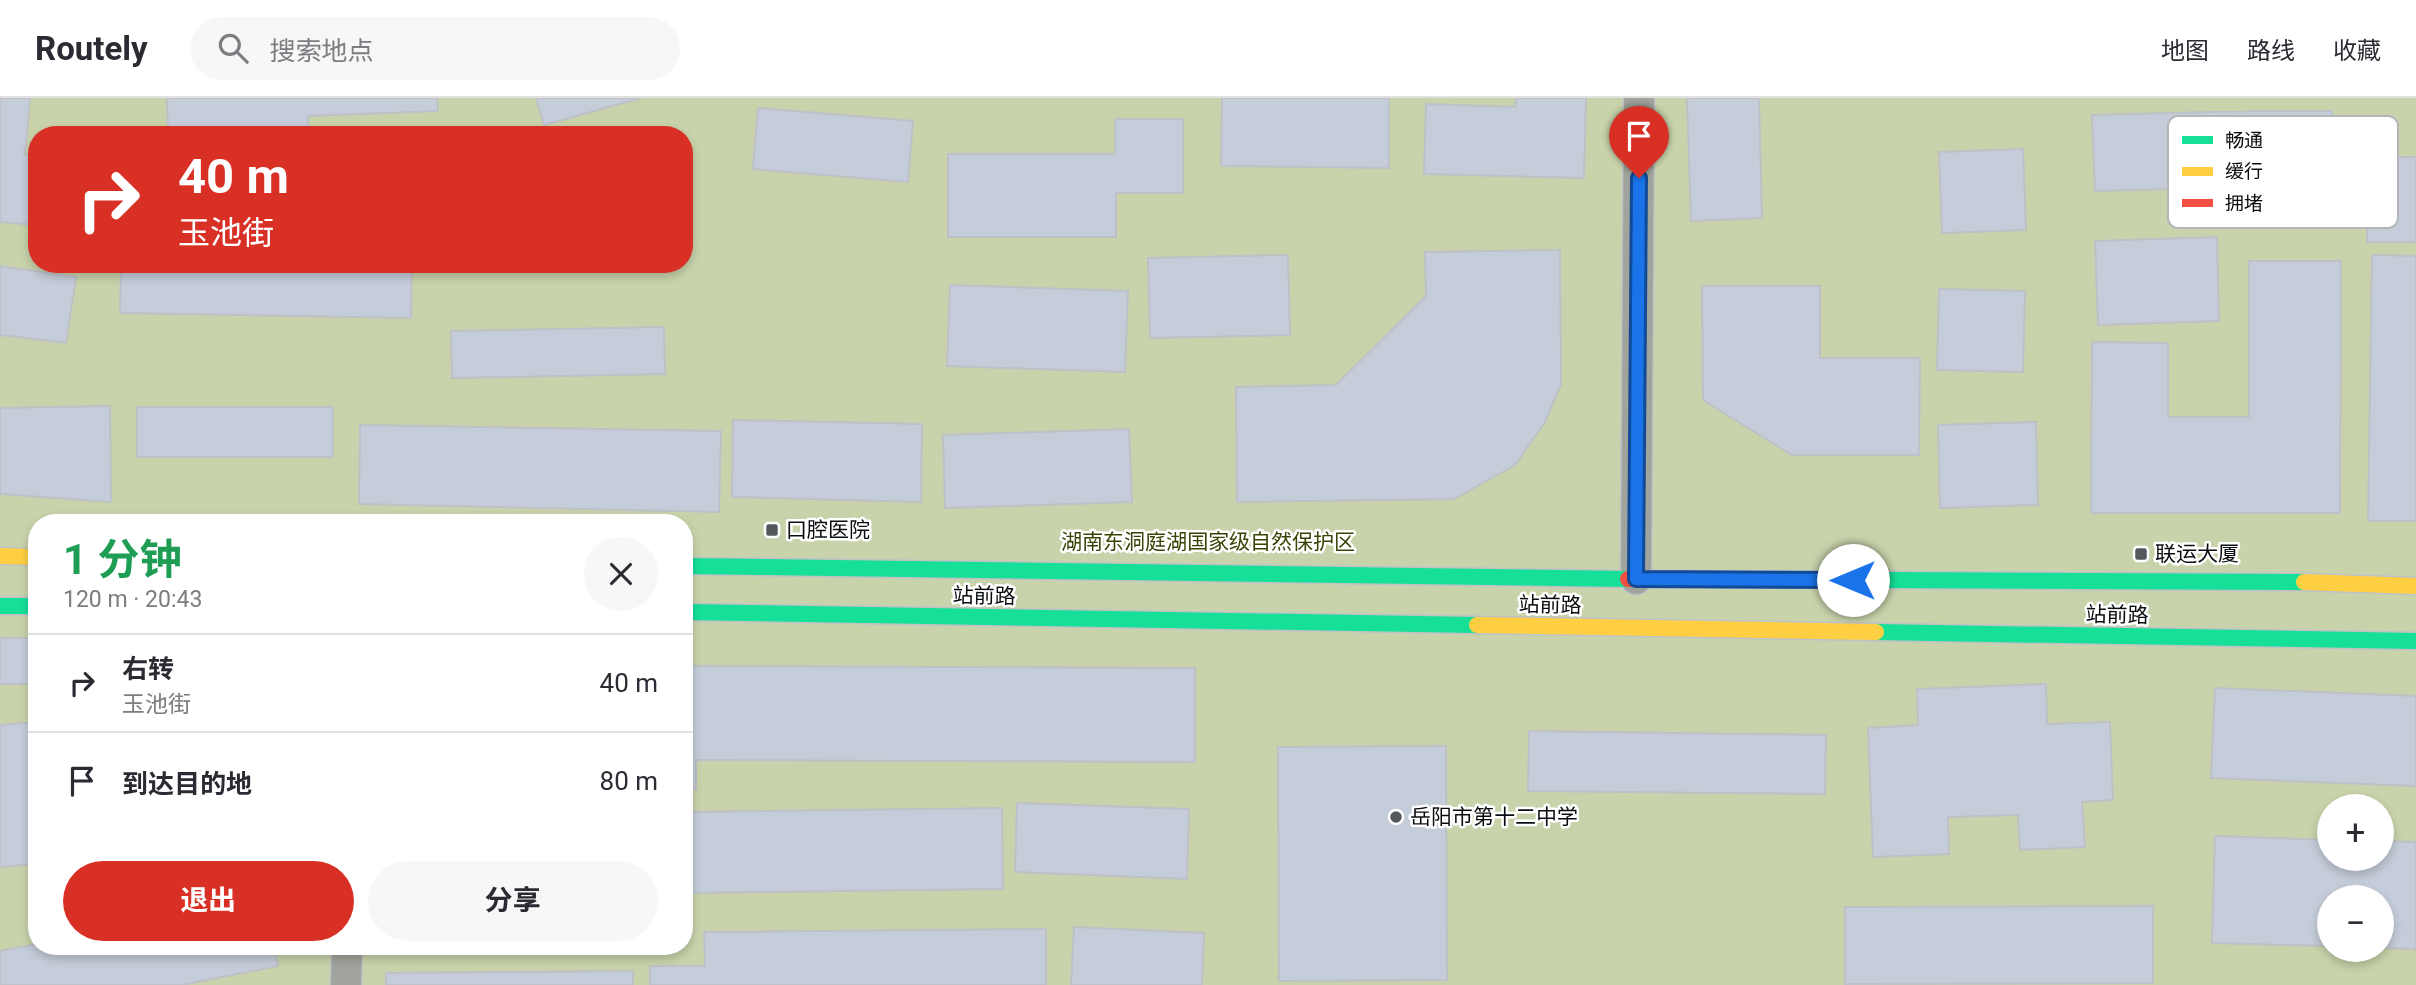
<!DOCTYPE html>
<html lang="zh">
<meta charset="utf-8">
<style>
:root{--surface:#fff;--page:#f7f7f7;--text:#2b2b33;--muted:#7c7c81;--line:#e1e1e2;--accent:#d93025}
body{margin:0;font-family:Roboto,"Noto Sans SC",sans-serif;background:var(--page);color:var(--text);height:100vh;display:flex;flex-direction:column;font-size:26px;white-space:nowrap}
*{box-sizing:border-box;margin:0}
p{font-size:23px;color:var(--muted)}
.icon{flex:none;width:38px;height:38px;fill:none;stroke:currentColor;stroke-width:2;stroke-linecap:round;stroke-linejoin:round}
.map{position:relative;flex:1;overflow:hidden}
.sheet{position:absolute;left:28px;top:416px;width:665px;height:441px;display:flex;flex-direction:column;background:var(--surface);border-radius:28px;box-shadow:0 4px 10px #0003}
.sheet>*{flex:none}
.top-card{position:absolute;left:28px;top:28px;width:665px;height:147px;border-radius:28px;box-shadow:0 4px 10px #0003;background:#d93025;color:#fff;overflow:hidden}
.tools{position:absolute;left:2317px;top:696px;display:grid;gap:14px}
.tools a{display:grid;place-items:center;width:77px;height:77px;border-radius:50%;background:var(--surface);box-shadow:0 4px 10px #0003;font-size:35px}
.pin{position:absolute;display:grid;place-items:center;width:60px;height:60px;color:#fff;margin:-72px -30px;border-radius:50% 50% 50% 0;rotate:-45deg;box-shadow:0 0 7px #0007}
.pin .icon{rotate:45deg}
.me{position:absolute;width:77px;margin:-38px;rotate:270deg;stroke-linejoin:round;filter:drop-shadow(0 0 5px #0008)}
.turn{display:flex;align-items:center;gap:24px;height:147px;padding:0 35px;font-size:32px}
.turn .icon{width:91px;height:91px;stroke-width:2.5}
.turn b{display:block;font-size:49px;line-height:60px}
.round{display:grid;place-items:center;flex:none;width:74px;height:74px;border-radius:37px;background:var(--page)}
.summary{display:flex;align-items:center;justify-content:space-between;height:119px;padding:0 35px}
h1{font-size:42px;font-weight:700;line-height:52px;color:#1e9e55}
.button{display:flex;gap:14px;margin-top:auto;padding:14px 35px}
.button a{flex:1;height:80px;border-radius:42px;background:var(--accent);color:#fff;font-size:28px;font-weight:700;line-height:80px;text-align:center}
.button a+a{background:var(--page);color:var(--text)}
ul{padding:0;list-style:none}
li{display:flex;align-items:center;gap:21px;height:98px;padding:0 35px;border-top:2px solid var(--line)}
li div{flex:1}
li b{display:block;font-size:26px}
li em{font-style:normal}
header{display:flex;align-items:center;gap:42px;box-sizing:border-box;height:98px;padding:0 35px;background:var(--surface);border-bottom:2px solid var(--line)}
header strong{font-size:33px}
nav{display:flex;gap:38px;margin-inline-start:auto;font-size:24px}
.search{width:490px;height:63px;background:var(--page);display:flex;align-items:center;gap:18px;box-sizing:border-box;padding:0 24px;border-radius:38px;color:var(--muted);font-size:26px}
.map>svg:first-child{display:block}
</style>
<header>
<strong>Routely</strong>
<div class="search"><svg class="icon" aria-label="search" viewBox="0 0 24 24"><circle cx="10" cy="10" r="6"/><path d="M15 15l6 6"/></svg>搜索地点</div>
<nav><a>地图</a><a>路线</a><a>收藏</a></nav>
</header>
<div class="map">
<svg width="2416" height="887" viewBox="0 0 2416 887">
<rect width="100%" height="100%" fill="#e0e4eb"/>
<!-- green -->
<path fill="#c8d3ab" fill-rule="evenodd" d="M 0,0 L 2416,0 L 2416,887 L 0,887 ZM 37,37 L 684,37 L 684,166 L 37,166 ZM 37,425 L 684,425 L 684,849 L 37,849 ZM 2329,709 L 2382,709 L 2382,761 L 2329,761 ZM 2329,800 L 2382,800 L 2382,852 L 2329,852 Z"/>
<!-- building -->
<path fill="#c5cdda" stroke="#bec1c7" stroke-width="2" d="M 0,0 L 30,0 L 25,57 L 37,58 L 37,127 L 0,124 Z
M 167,0 L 437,0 L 438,13 L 308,18 L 309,37 L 168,37 Z
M 536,0 L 641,0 L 544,27 Z
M 1222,0 L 1389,0 L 1389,70 L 1221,68 Z
M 1516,0 L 1586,0 L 1584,80 L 1424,76 L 1426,6 L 1515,9 Z
M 1687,0 L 1759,0 L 1762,120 L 1691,123 Z
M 758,10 L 913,23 L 908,84 L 753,71 Z
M 2248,13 L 2332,13 L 2332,89 L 2248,89 Z
M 2248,13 L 2248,89 L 2095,93 L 2092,17 Z
M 1115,21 L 1183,21 L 1183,95 L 1116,95 L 1116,139 L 948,139 L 948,56 L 1115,56 Z
M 2023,51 L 2026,132 L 1942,135 L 1939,54 Z
M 2367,59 L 2416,59 L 2416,144 L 2367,144 Z
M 2217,139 L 2219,223 L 2098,227 L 2095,143 Z
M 1560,152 L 1561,286 L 1545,324 L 1515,367 L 1454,401 L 1237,404 L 1236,289 L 1336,287 L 1426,198 L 1425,154 Z
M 1288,157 L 1290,237 L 1150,240 L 1148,160 Z
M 2372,157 L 2416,158 L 2416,423 L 2368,423 Z
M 2249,163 L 2341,163 L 2340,415 L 2091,415 L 2092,244 L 2168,245 L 2168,319 L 2249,319 Z
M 121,166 L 412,166 L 411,220 L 120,215 Z
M 0,168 L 76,179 L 66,245 L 0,237 Z
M 950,187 L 1128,193 L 1125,274 L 947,268 Z
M 1702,188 L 1820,188 L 1820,260 L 1920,260 L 1919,357 L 1792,357 L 1703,302 Z
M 1939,191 L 2025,193 L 2023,274 L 1937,272 Z
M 664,229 L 665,276 L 452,280 L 451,233 Z
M 110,308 L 111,404 L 0,396 L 0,310 Z
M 137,309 L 333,309 L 333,359 L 137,359 Z
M 733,322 L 922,326 L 921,404 L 732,399 Z
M 2036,324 L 2038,407 L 1940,410 L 1938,327 Z
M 360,327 L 721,333 L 719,414 L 359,406 Z
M 1129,331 L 1132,404 L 945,410 L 943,337 Z
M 0,540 L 37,540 L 37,586 L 0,586 Z
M 684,568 L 1195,570 L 1195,664 L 696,662 L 696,691 L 684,691 Z
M 2046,586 L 2047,626 L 2110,624 L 2113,702 L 2082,704 L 2085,749 L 2020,752 L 2018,717 L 1948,719 L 1949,756 L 1873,759 L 1868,630 L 1918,627 L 1917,591 Z
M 2215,590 L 2416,598 L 2416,688 L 2211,680 Z
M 37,624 L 37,766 L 0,769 L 0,627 Z
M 1529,633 L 1826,637 L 1825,696 L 1528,693 Z
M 1446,648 L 1447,882 L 1279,883 L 1278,649 Z
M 1017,705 L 1189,711 L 1187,781 L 1015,774 Z
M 1002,710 L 1003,791 L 686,795 L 686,714 Z
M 2215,738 L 2329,742 L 2329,761 L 2382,761 L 2382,743 L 2416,744 L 2416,851 L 2382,850 L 2382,800 L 2329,800 L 2329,848 L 2212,845 Z
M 2153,808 L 2153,885 L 1845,886 L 1845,809 Z
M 1074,829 L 1204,835 L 1202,887 L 1071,887 Z
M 1046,831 L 1046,887 L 650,887 L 650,868 L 705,868 L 704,834 Z
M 37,846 L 37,849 L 274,849 L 278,868 L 182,887 L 0,887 L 0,853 Z
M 633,873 L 633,887 L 386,887 L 386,875 Z"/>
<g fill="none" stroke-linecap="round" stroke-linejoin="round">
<!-- street casing -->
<g stroke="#bec2c7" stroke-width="33">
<path id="street" d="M 1636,481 L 1639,0
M 346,887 L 347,849"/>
</g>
<!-- fast casing -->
<g stroke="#bec2c7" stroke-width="19">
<path id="fast" d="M 684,468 L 1628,481
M 1881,482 L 2304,484
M 0,508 L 37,508
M 684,514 L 1477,527
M 1876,534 L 2416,543"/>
</g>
<!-- slow casing -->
<g stroke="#bec2c7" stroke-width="19">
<path id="slow" d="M 0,458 L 37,459
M 2304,484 L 2416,488
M 1477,527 L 1876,534"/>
</g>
<!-- jam casing -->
<g stroke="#bec2c7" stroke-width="19">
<path id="jam" d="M 1628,481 L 1881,482"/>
</g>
<!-- street -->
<use href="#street" stroke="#a0a49c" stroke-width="30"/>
<!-- fast -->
<use href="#fast" stroke="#16e098" stroke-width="16"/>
<!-- slow -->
<use href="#slow" stroke="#ffcf43" stroke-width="16"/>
<!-- jam -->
<use href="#jam" stroke="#f24e42" stroke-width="16"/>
</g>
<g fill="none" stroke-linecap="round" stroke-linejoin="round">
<!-- route casing -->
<g stroke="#114b97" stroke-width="18">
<path id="route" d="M 1639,80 L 1636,481 L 1853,482"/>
</g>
<!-- route -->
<use href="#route" stroke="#1a73e8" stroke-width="12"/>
</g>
<!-- markers -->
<g fill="#54585c" stroke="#fff" stroke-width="2.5">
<rect x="765" y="425" width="14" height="14" rx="3.5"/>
<rect x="2134" y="449" width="14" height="14" rx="3.5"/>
<circle cx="1396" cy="719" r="7"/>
</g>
<g text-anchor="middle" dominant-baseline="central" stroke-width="5" stroke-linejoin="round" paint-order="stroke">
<!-- poi labels -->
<g font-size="21" fill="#090c0f" stroke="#fff" text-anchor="start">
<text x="786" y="432">口腔医院</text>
<text x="2155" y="456">联运大厦</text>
<text x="1410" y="719">岳阳市第十二中学</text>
</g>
<!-- park labels -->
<g font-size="21" fill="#3a4305" stroke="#fff">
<text x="1208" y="444">湖南东洞庭湖国家级自然保护区</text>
</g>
<!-- street labels -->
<g font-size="21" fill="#090c0f" stroke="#fff">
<text transform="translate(984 498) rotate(1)">站前路</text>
<text transform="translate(1550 507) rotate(1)">站前路</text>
<text transform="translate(2117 517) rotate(1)">站前路</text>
</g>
</g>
<!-- legend -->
<rect x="2168" y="18" width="230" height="112" rx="10" fill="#fff" stroke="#b5b6b7" stroke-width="2"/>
<rect x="2182" y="38" width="31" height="8" fill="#16e098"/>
<rect x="2182" y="69" width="31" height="9" fill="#ffcf43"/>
<rect x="2182" y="101" width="31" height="8" fill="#f24e42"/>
<g font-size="19" fill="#090c0f">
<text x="2225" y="49">畅通</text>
<text x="2225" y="80">缓行</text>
<text x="2225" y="112">拥堵</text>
</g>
</svg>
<div class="tools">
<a>+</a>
<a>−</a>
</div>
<div class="pin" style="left:1639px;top:80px;background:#d93025"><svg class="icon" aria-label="arrive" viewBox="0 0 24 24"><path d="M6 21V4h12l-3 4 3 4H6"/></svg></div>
<svg class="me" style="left:1853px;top:482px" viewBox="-20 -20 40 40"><circle r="19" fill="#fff"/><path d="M0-13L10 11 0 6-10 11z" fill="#1a73e8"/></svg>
<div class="top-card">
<div class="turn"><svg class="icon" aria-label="right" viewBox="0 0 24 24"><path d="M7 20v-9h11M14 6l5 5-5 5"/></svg><div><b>40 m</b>玉池街</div></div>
</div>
<section class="sheet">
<div class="summary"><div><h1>1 分钟</h1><p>120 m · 20:43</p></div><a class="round"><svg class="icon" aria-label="close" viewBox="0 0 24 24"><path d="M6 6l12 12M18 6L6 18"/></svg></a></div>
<ul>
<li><svg class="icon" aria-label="right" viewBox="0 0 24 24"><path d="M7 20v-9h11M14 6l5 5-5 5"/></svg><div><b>右转</b><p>玉池街</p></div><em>40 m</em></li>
<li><svg class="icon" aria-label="arrive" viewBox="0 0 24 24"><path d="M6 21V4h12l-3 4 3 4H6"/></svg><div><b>到达目的地</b></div><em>80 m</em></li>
</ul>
<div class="button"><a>退出</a><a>分享</a></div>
</section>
</div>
